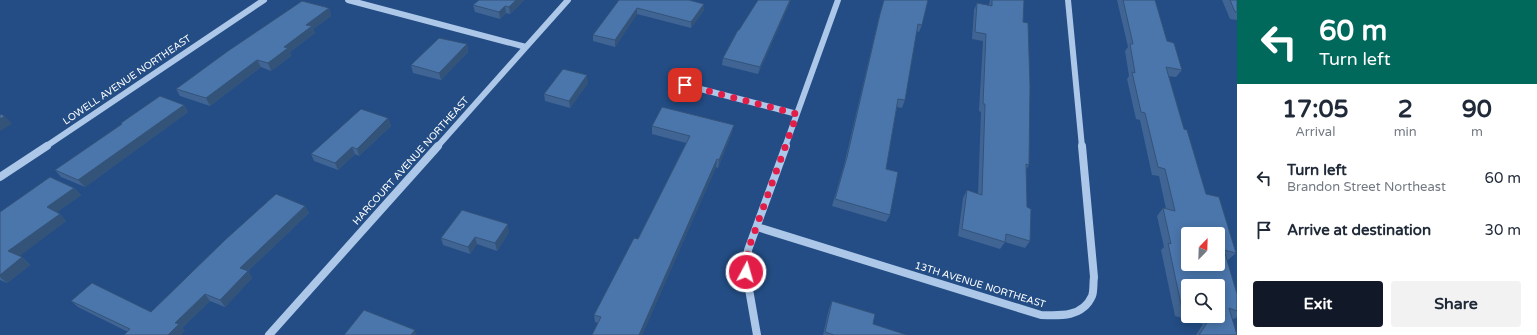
<!DOCTYPE html>
<style>
:root{--surface:#fff;--page:#f2f2f3;--text:#1f2937;--muted:#747a83;--accent:#111827}
body{margin:0;font-family:"Varela Round",sans-serif;background:var(--page);color:var(--text);height:100vh;display:flex;flex-direction:column;font-size:15px;white-space:nowrap}
*{box-sizing:border-box;margin:0}
p{font-size:13px;color:var(--muted)}
.icon{flex:none;width:22px;height:22px;fill:none;stroke:currentColor;stroke-width:2;stroke-linecap:round;stroke-linejoin:round}
.map{position:relative;flex:1;overflow:hidden}
.panel{display:flex;flex-direction:column;background:var(--surface);width:300px}
.panel>*{flex:none}
.banner{background:#00695c;color:#fff;overflow:hidden}
.needle{width:26px;rotate:23deg}
.tools{position:absolute;left:1181px;top:227px;display:grid;gap:8px}
.tools a{display:grid;place-items:center;width:44px;height:44px;border-radius:4px;background:var(--surface);box-shadow:0 2px 10px #0003;font-size:20px}
.pin{position:absolute;display:grid;place-items:center;width:34px;height:34px;color:#fff;margin:-17px;border-radius:8px;box-shadow:0 2px 6px #0006}
.me{position:absolute;width:44px;margin:-22px;rotate:6deg;stroke-linejoin:round;filter:drop-shadow(0 0 3px #0008)}
.turn{display:flex;align-items:center;gap:14px;height:84px;padding:0 16px;font-size:18px}
.turn .icon{width:52px;height:52px;stroke-width:2.5}
.turn b{display:block;font-size:28px;line-height:34px}
.eta{display:flex;justify-content:space-evenly;align-items:center;height:68px;text-align:center}
.eta b{font-size:24px;font-weight:700;line-height:28px}
.primary-button{display:flex;gap:8px;margin-top:auto;padding:8px 16px}
.primary-button a{flex:1;height:46px;border-radius:4px;background:var(--accent);color:#fff;font-size:16px;font-weight:700;line-height:46px;text-align:center}
.primary-button a+a{background:var(--page);color:var(--text)}
ul{padding:0;list-style:none}
li{display:flex;align-items:center;gap:12px;height:52px;padding:0 16px}
li div{flex:1}
li b{display:block;font-size:15px}
li em{font-style:normal}
main{display:flex;flex:1;min-height:0}
.map>svg:first-child{display:block}
</style>
<main>
<div class="map">
<svg width="1237" height="335" viewBox="0 0 1237 335">
<rect width="100%" height="100%" fill="#234d84"/>
<g fill="none" stroke-linecap="round" stroke-linejoin="round">
<!-- minor-far1 -->
<path stroke="#acc7e8" stroke-width="6" d="M 348,0 L 526,47
M 1068,0 L 1082,147
M 685,85 L 797,114
M 45,147 L 264,0
M 437,147 L 568,0
M 785,147 L 838,0"/>
<!-- minor -->
<path stroke="#acc7e8" stroke-width="8" d="M 0,177 L 47,146
M 757,227 L 1041,315 C 1060,316 1083,317 1092,296 C 1094,291 1093,283 1094,277 L 1082,146
M 269,335 L 438,146
M 757,335 L 746,272 L 748,250 L 786,146"/>
</g>
<!-- wall -->
<path fill="#406594" fill-rule="evenodd" d="M 479,0 L 524,0 L 510,14 L 506,13 L 500,19 L 475,12 L 473,5 Z
M 619,0 L 704,10 L 691,28 L 637,14 L 615,47 L 593,41 L 593,35 Z
M 791,0 L 758,74 L 722,65 L 723,58 L 739,30 Z
M 884,0 L 922,25 L 919,32 L 916,31 L 905,100 L 902,108 L 897,107 L 886,169 L 890,215 L 886,222 L 832,206 L 844,165 L 878,21 Z
M 990,0 L 1024,0 L 1023,22 L 1029,165 L 1026,170 L 1027,207 L 1030,241 L 1025,248 L 1005,242 L 1000,249 L 958,236 L 963,198 L 967,190 L 978,194 L 981,112 L 979,111 L 983,41 L 972,39 L 974,10 L 977,3 L 989,5 Z
M 1117,0 L 1155,0 L 1167,41 L 1182,70 L 1176,77 L 1168,76 L 1184,129 L 1206,194 L 1236,253 L 1228,260 L 1227,260 L 1237,294 L 1237,317 L 1234,319 L 1232,319 L 1237,335 L 1196,335 L 1203,324 L 1175,316 L 1161,250 L 1164,247 L 1157,216 L 1163,208 L 1166,209 L 1159,176 L 1152,175 L 1140,120 L 1136,119 L 1127,79 L 1129,76 L 1125,51 L 1128,47 ZM 1188,286 L 1218,316 L 1188,316 Z
M 1222,0 L 1237,0 L 1237,20 L 1230,19 Z
M 329,8 L 331,16 L 313,29 L 315,33 L 290,52 L 291,56 L 271,71 L 261,67 L 210,106 L 180,96 L 176,89 Z
M 467,44 L 468,52 L 441,80 L 413,73 L 411,65 Z
M 588,83 L 570,108 L 545,101 L 544,94 Z
M 184,105 L 188,112 L 85,187 L 61,177 L 55,170 L 122,124 L 121,123 Z
M 388,118 L 391,126 L 359,156 L 355,154 L 338,170 L 314,161 L 311,154 Z
M 734,125 L 732,132 L 718,168 L 716,167 L 642,335 L 592,335 L 598,323 L 595,322 L 594,315 L 638,239 L 686,143 L 652,134 L 652,126 Z
M 74,188 L 81,195 L 57,212 L 60,214 L 66,221 L 19,256 L 22,257 L 30,265 L 7,283 L 0,280 L 0,212 Z
M 305,206 L 309,213 L 248,271 L 252,278 L 225,307 L 210,301 L 182,328 L 185,331 L 128,332 L 78,307 L 71,301 L 151,312 Z
M 509,232 L 497,251 L 477,244 L 470,254 L 443,245 L 441,238 Z
M 832,301 L 873,324 L 907,335 L 823,335 L 829,309 Z"/>
<!-- shaded-wall -->
<path fill="#345378" d="M 516,0 L 524,0 L 510,14 L 509,7 Z
M 790,0 L 791,0 L 758,74 L 760,67 Z
M 704,4 L 704,10 L 691,28 L 691,22 Z
M 505,6 L 506,13 L 500,19 L 499,12 Z
M 329,8 L 331,16 L 313,29 L 315,33 L 290,52 L 291,56 L 271,71 L 268,63 L 306,25 Z
M 637,8 L 637,14 L 615,47 L 615,40 Z
M 467,44 L 468,52 L 441,80 L 439,73 Z
M 257,60 L 261,67 L 210,106 L 206,98 Z
M 587,75 L 588,83 L 570,108 L 569,101 Z
M 184,105 L 188,112 L 85,187 L 78,180 Z
M 5,116 L 12,124 L 0,131 L 0,119 Z
M 388,118 L 391,126 L 359,156 L 357,149 Z
M 734,125 L 732,132 L 718,168 L 719,160 Z
M 352,147 L 355,154 L 338,170 L 335,163 Z
M 717,159 L 716,167 L 642,335 L 639,335 Z
M 74,188 L 81,195 L 53,215 L 47,207 Z
M 305,206 L 309,213 L 248,271 L 252,278 L 225,307 L 220,300 L 240,268 Z
M 60,214 L 66,221 L 16,259 L 8,251 Z
M 508,224 L 509,232 L 497,251 L 495,243 Z
M 475,237 L 477,244 L 470,254 L 468,247 Z
M 22,257 L 30,265 L 7,283 L 0,277 L 0,275 Z
M 205,294 L 210,301 L 182,328 L 185,331 L 181,335 L 168,335 L 175,323 Z
M 415,330 L 417,335 L 411,335 Z"/>
<!-- building -->
<path fill="#4b76ac" stroke="#345378" fill-rule="evenodd" d="M 479,0 L 516,0 L 509,7 L 505,6 L 499,12 L 473,5 Z
M 619,0 L 689,0 L 704,4 L 691,22 L 637,8 L 615,40 L 593,35 Z
M 758,0 L 790,0 L 760,67 L 723,58 L 738,30 L 739,30 Z
M 884,0 L 928,0 L 922,25 L 918,24 L 905,100 L 898,99 L 886,169 L 898,172 L 890,215 L 835,199 L 847,157 L 880,14 Z
M 992,0 L 1024,0 L 1023,22 L 1028,23 L 1030,86 L 1029,165 L 1026,164 L 1027,207 L 1031,209 L 1030,241 L 1006,234 L 1005,242 L 962,229 L 967,190 L 982,195 L 985,104 L 983,104 L 986,34 L 975,32 L 977,3 L 992,6 Z
M 1123,0 L 1155,0 L 1167,41 L 1174,43 L 1182,70 L 1166,67 L 1184,129 L 1187,130 L 1206,194 L 1219,197 L 1236,253 L 1224,250 L 1237,294 L 1237,311 L 1229,308 L 1237,335 L 1199,335 L 1211,317 L 1206,316 L 1218,316 L 1218,286 L 1188,286 L 1188,311 L 1182,309 L 1168,243 L 1171,244 L 1163,208 L 1175,211 L 1165,169 L 1158,167 L 1145,113 L 1141,112 L 1132,72 L 1135,73 L 1130,44 L 1133,44 ZM 1188,234 L 1218,234 L 1218,264 L 1188,264 Z
M 1230,0 L 1237,0 L 1237,12 L 1235,12 Z
M 302,1 L 329,8 L 306,25 L 312,26 L 284,47 L 288,48 L 268,63 L 257,60 L 206,98 L 176,89 L 228,51 Z
M 439,38 L 467,44 L 439,73 L 411,65 Z
M 563,69 L 587,75 L 569,101 L 544,94 Z
M 160,96 L 184,105 L 78,180 L 55,170 L 122,124 L 121,123 Z
M 662,107 L 734,125 L 719,160 L 717,159 L 639,335 L 592,335 L 601,317 L 594,315 L 634,238 L 638,239 L 690,136 L 652,126 Z
M 361,109 L 388,118 L 357,149 L 352,147 L 335,163 L 311,154 Z
M 0,114 L 5,116 L 0,119 Z
M 50,177 L 74,188 L 47,207 L 60,214 L 8,251 L 22,257 L 0,275 L 0,212 Z
M 276,194 L 305,206 L 240,268 L 248,271 L 220,300 L 205,294 L 175,323 L 179,324 L 168,335 L 124,335 L 130,329 L 71,301 L 92,283 L 151,312 L 225,240 Z
M 462,210 L 508,224 L 495,243 L 475,237 L 468,247 L 441,238 Z
M 832,301 L 875,314 L 873,324 L 907,335 L 834,335 L 825,332 Z
M 364,310 L 415,330 L 411,335 L 344,335 Z"/>
<g fill="none" stroke-linecap="round" stroke-linejoin="round">
<!-- route -->
<path stroke="#e11d48" stroke-width="7" stroke-dasharray="0 12.6" d="M 685,85 L 797,114 L 748,250 L 746,272"/>
</g>
<g text-anchor="middle" dominant-baseline="central" stroke-width="3" stroke-linejoin="round" paint-order="stroke">
<!-- street labels -->
<g font-size="10" fill="#fff" stroke="#234d84">
<text transform="translate(127 80) rotate(-34)">LOWELL AVENUE NORTHEAST</text>
<text transform="translate(411 161) rotate(-48)">HARCOURT AVENUE NORTHEAST</text>
<text transform="translate(980 285) rotate(17)">13TH AVENUE NORTHEAST</text>
</g>
</g>
</svg>
<div class="tools">
<a><svg class="needle" viewBox="-14 -14 28 28"><path d="M0-13l5 13h-10z" fill="#e53935"/><path d="M0 13l5-13h-10z" fill="#747a83"/></svg></a>
<a><svg class="icon" aria-label="search" viewBox="0 0 24 24"><circle cx="10" cy="10" r="6"/><path d="M15 15l6 6"/></svg></a>
</div>
<div class="pin" style="left:685px;top:85px;background:#d93025"><svg class="icon" aria-label="arrive" viewBox="0 0 24 24"><path d="M6 21V4h12l-3 4 3 4H6"/></svg></div>
<svg class="me" style="left:746px;top:272px" viewBox="-20 -20 40 40"><circle r="17" fill="#e11d48" stroke="#fff" stroke-width="3"/><path d="M0-11L8 9 0 5-8 9z" fill="#fff"/></svg>
</div>
<section class="panel">
<div class="banner">
<div class="turn"><svg class="icon" aria-label="left" viewBox="0 0 24 24"><path d="M17 20v-9H6M10 6l-5 5 5 5"/></svg><div><b>60 m</b>Turn left</div></div>
</div>
<div class="eta">
<div><b>17:05</b><p>Arrival</p></div>
<div><b>2</b><p>min</p></div>
<div><b>90</b><p>m</p></div>
</div>
<ul>
<li><svg class="icon" aria-label="left" viewBox="0 0 24 24"><path d="M17 20v-9H6M10 6l-5 5 5 5"/></svg><div><b>Turn left</b><p>Brandon Street Northeast</p></div><em>60 m</em></li>
<li><svg class="icon" aria-label="arrive" viewBox="0 0 24 24"><path d="M6 21V4h12l-3 4 3 4H6"/></svg><div><b>Arrive at destination</b></div><em>30 m</em></li>
</ul>
<div class="primary-button"><a>Exit</a><a>Share</a></div>
</section>
</main>
